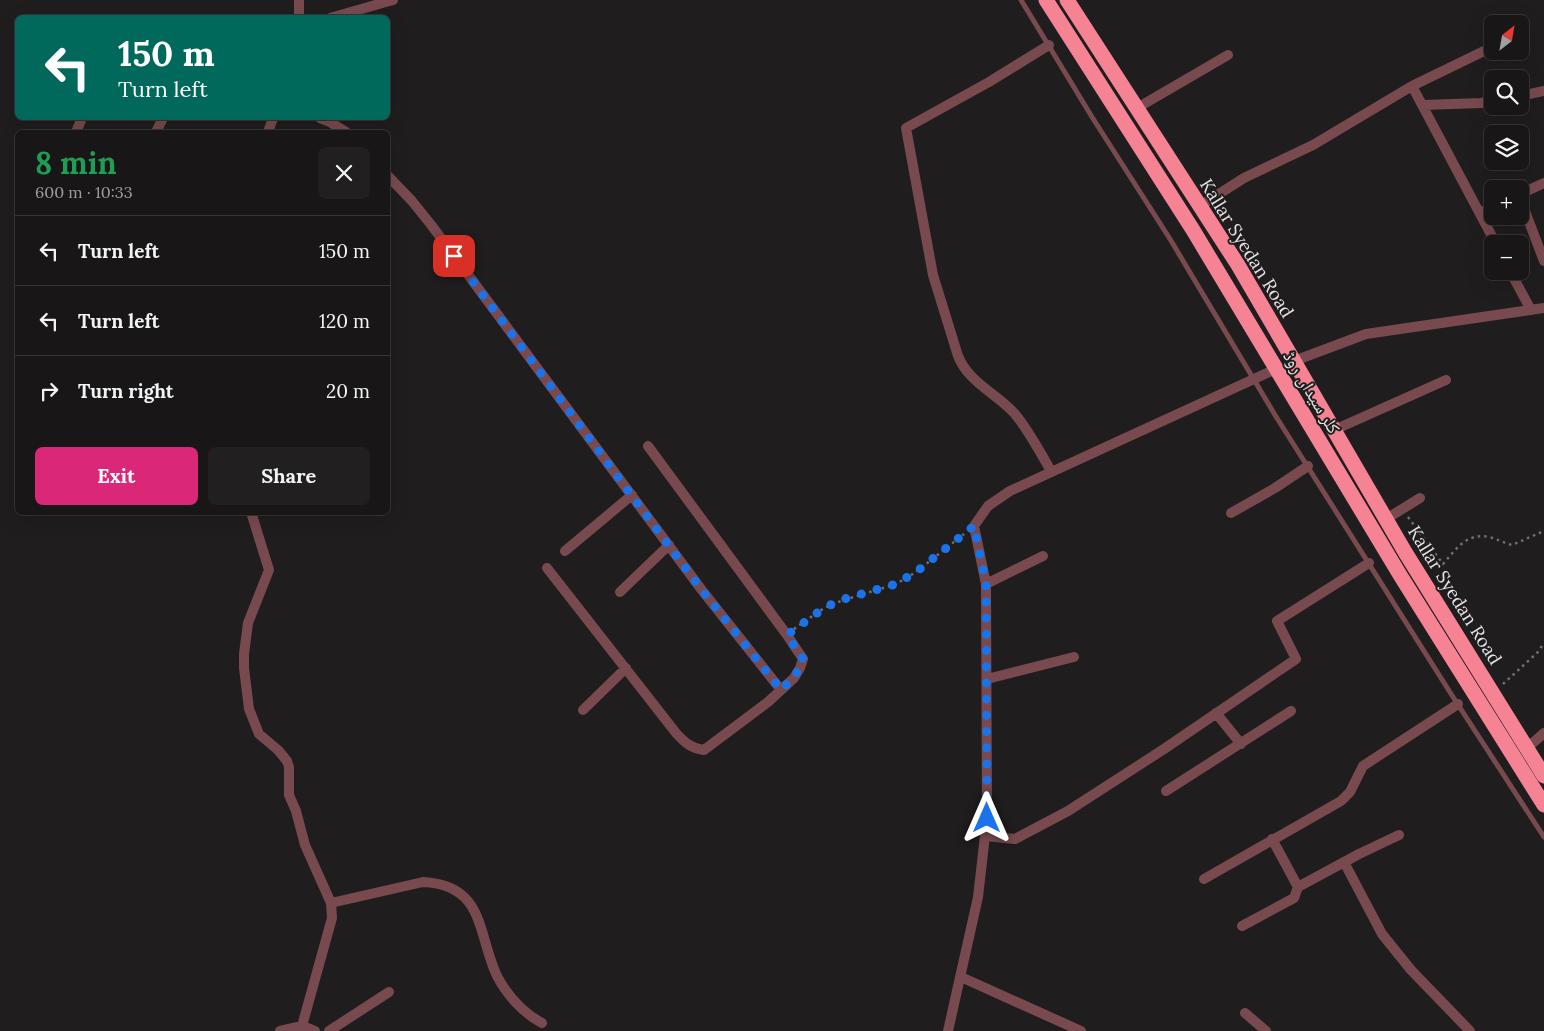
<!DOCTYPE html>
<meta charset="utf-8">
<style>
:root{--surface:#181616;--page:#211f1f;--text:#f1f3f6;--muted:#9f9fa1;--line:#363535;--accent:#db2777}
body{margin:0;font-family:Lora,"Noto Naskh Arabic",serif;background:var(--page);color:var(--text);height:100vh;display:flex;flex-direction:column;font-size:19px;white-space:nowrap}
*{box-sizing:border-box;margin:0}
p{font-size:16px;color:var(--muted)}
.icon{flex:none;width:28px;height:28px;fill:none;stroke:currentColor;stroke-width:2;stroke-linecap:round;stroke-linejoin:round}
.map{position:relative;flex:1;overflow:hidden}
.panel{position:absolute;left:15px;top:130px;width:375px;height:385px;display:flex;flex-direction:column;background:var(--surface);border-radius:8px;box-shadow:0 5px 20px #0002,0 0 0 1px var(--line)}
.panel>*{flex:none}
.hud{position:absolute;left:15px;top:15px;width:375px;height:105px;border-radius:8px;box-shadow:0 5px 20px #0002,0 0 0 1px var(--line);background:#00695c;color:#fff;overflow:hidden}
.needle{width:32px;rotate:31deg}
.fabs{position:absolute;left:1484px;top:15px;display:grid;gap:10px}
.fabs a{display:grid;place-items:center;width:45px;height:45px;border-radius:8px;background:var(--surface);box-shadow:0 5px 20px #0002,0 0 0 1px var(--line);font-size:25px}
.pin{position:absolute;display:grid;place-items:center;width:42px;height:42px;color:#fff;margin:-21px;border-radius:10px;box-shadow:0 2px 8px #0006}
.me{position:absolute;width:55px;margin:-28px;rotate:0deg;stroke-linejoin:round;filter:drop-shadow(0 0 4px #0008)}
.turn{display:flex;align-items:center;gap:18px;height:105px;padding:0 20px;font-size:22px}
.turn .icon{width:65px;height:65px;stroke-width:2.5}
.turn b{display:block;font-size:35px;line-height:42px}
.round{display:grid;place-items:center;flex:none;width:52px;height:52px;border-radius:8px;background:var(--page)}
.head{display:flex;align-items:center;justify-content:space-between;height:85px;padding:0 20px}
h1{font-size:30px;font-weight:700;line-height:38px;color:#1e9e55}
.primary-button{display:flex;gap:10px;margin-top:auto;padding:10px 20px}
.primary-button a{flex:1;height:58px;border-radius:8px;background:var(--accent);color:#fff;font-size:20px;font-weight:700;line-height:58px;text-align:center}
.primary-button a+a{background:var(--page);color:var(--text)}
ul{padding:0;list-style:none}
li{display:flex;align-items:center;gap:15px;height:70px;padding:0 20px;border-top:1px solid var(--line)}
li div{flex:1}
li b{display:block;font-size:19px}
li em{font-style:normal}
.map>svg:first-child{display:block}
</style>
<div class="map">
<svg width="1544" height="1031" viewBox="0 0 1544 1031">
<rect width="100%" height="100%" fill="#201d1e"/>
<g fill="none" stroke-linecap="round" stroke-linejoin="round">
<!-- path -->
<path stroke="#726f70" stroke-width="2.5" stroke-dasharray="2.5 4" stroke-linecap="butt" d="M 1408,517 L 1443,564 C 1455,550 1467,532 1489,537 C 1497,539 1504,543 1512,545 L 1544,531
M 794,629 L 824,608 L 841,601 L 896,584 L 916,572 L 964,534
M 1503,684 L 1537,653 L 1544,643"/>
<!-- lane -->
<path stroke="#784a4f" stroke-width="5" d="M 1021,0 L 1092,117 L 1170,239 L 1275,415 L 1453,697 L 1544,837"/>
<!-- street -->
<path stroke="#784a4f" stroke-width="10" d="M 299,18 L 299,0
M 330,18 L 393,0
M 1049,45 L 989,82 L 906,128 L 933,275 L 958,356 C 969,383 996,393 1015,414 C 1029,431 1040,452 1051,471
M 1412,86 L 1496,244
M 1520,96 L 1544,91
M 1423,105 L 1481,103 L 1492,101
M 1137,108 L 1228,55
M 320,118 L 330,122 L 346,132
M 76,132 L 82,118
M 156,132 L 163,118
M 268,132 L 273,118
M 388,176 L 412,201 L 432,226 L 701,589 L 781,690
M 1520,194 L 1544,183
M 1520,198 L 1544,261
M 1200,206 L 1244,178 L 1313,145 L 1412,86 L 1484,51
M 1480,213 L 1492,207
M 1510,271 L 1531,310
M 1294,361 L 1366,334 L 1544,308
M 1334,430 L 1446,380
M 251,512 L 269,570 L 248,623 L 244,654 L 244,668 L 249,709 L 259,734 L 278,750 L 287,761 L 289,767 L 289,795 L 296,811 L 305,845 L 331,903 L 332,918 L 302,1026
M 1231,513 L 1275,488 L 1308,466
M 1386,519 L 1420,498
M 565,551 L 632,495
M 547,568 L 676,733 C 685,743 691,748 704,750 L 768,702 L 794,678 L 800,668 L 803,659 L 787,635 L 648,446
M 986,584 L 1043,556
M 620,592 L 669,545
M 987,679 L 1074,657
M 583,710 L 626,668
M 1216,713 L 1241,744
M 1527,748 L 1544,733
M 1166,791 L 1291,711
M 985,836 L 1015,839 L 1068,811 L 1164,749 L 1296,659 L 1277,621 L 1369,563
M 1272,839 L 1298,887 L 1359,854 L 1399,835
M 1344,862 L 1382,934 L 1411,970 L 1470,1031
M 1204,879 L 1341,801 L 1350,792 L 1363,766 L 1458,704
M 331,903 L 423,882 C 485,885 477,933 497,976 C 507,995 523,1013 542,1023
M 1242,926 L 1294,898 L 1298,887
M 961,977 L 1081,1031
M 1245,1013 L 1266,1031
M 280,1031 L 302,1026 L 315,1031
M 329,1031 L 389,992
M 948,1031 L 978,897 L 987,818 L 986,584 L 974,526 L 988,506 L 1010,491 L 1276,369"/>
<!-- highway -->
<path stroke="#f68394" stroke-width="15" d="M 1046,0 L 1193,230 L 1400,575 L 1544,805
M 1067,0 L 1238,265 L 1405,552 L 1544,776"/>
</g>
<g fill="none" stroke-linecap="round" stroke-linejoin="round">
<!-- route -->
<path stroke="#1a73e8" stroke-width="9" stroke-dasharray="0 16.2" d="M 454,256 L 701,589 L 781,690 C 791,680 799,673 803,659 L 787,635 L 824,608 L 841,600 L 896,584 L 916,572 L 974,526 L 986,584 L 987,818"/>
</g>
<g text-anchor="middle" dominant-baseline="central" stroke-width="4" stroke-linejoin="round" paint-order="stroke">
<!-- street labels -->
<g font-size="18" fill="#e6e4e5" stroke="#201d1e">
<text transform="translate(1247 248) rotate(58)">Kallar Syedan Road</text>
<text transform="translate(1312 392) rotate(59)">کلر سیداں روڈ</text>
<text transform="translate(1455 595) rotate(58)">Kallar Syedan Road</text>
</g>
</g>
</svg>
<div class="fabs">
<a><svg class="needle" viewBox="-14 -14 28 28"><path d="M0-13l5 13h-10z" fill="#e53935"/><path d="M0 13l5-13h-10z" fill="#9f9fa1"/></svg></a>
<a><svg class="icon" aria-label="search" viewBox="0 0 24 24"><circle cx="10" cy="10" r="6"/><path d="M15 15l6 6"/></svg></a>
<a><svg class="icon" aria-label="layers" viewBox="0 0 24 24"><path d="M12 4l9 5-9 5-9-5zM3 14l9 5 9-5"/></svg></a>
<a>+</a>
<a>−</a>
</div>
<div class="pin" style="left:454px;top:256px;background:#d93025"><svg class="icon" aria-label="arrive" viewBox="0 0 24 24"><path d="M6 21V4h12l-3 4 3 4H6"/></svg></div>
<svg class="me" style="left:987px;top:818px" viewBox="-20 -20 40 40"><path d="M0-17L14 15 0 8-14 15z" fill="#1a73e8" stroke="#fff" stroke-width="4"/></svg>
<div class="hud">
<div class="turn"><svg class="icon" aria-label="left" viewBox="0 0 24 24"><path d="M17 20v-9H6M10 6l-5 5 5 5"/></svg><div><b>150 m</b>Turn left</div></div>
</div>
<section class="panel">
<div class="head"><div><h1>8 min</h1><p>600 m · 10:33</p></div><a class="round"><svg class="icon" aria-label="close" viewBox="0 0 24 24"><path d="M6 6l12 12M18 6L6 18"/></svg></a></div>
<ul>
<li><svg class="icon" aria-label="left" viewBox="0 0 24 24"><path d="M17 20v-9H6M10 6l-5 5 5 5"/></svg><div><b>Turn left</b></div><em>150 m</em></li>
<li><svg class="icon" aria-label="left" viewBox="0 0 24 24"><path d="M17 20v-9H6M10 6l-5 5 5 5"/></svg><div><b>Turn left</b></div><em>120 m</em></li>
<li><svg class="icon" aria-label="right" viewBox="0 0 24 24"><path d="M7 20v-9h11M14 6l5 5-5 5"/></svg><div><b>Turn right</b></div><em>20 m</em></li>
</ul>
<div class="primary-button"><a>Exit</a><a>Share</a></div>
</section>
</div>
